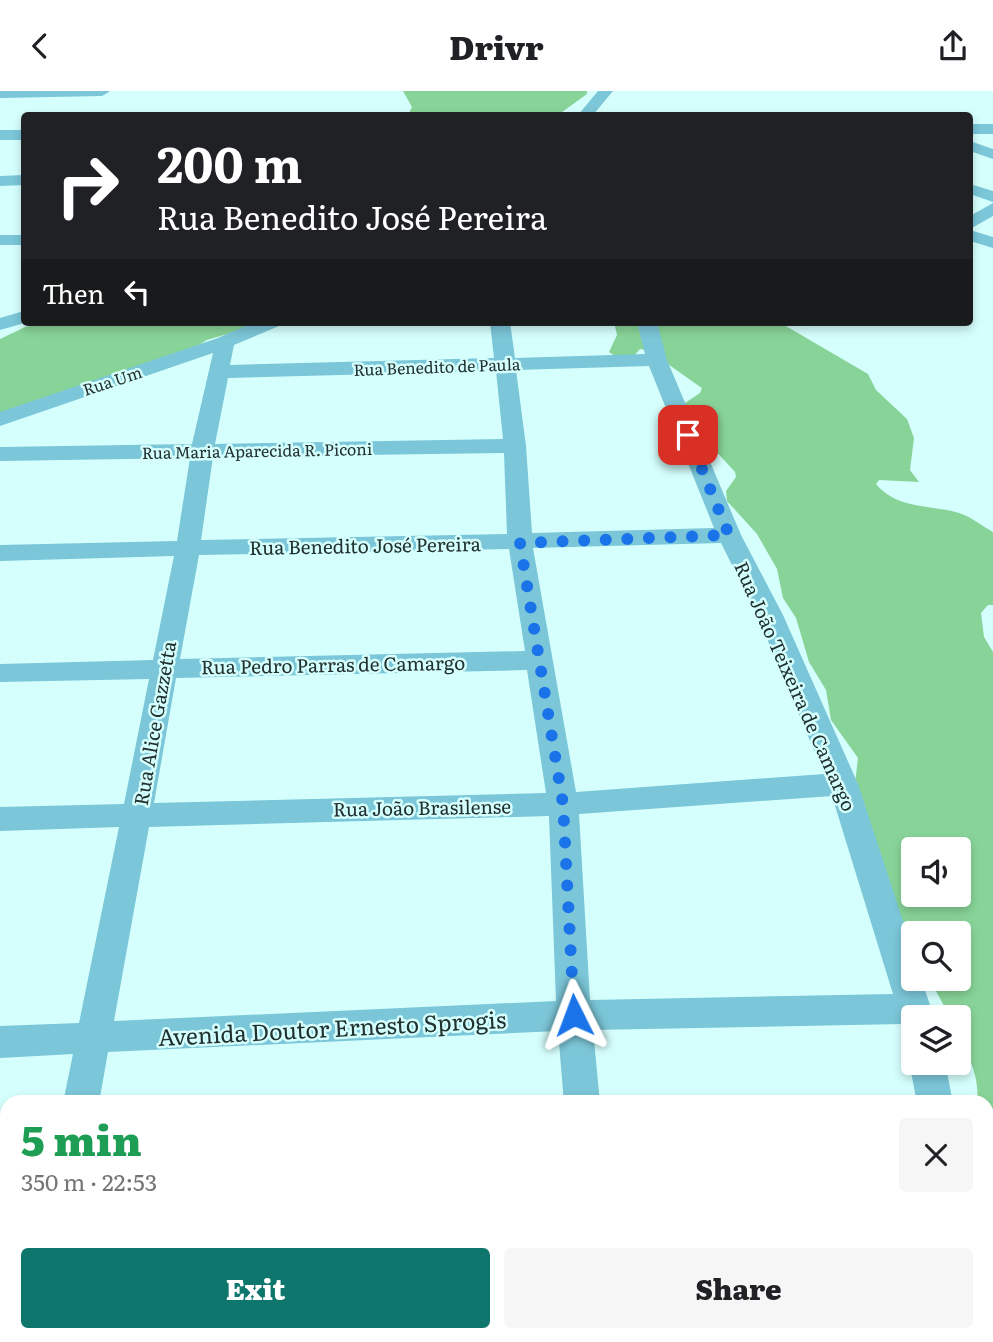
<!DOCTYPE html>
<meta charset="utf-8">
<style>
:root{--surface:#fff;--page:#f6f6f6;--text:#202124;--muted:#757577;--accent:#0f766e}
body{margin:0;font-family:Literata,serif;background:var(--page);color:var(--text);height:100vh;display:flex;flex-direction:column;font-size:26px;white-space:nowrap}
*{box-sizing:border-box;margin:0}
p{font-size:23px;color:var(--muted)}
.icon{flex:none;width:38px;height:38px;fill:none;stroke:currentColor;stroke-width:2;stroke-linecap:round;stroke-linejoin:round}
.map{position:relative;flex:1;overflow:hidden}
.details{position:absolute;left:0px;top:1004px;width:994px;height:247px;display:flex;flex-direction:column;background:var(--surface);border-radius:21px 21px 0 0;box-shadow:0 4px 10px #0003}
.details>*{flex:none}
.hud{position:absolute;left:21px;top:21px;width:952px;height:214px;border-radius:7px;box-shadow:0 4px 10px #0003;background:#202124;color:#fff;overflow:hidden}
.buttons{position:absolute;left:901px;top:746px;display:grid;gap:14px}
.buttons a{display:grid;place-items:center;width:70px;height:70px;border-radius:7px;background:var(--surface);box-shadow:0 4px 10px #0003;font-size:35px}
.pin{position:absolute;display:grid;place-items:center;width:60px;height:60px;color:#fff;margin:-30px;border-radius:14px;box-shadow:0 4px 10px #0006}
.me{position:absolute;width:77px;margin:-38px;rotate:357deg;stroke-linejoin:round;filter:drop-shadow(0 0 5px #0008)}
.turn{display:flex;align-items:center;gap:24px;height:147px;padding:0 21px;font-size:32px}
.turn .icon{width:91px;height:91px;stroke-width:2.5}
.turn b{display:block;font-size:49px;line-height:60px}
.then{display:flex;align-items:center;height:66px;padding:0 21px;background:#0003;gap:14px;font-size:26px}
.round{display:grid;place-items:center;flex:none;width:74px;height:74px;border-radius:7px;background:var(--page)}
.headline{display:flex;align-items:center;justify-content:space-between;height:119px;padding:0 21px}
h1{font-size:42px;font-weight:800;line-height:52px;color:#1e9e55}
.action{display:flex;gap:14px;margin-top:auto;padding:14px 21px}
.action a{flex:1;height:80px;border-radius:7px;background:var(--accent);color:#fff;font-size:28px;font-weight:800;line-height:80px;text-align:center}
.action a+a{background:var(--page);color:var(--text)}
header{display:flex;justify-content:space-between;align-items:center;height:91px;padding:0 21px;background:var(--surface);font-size:32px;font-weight:800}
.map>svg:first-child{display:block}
</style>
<header><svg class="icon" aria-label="back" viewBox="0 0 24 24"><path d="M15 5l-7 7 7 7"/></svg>Drivr<svg class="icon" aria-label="share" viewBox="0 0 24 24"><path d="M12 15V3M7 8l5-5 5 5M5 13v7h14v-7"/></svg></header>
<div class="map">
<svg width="993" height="1251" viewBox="0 0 993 1251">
<rect width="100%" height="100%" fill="#d5fffd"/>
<!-- forest -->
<path fill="#88d498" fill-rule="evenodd" d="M 403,0 L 587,0 L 587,3 L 558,24 L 408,24 L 412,16 Z
M 47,231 L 268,231 L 207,249 L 164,275 L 0,327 L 0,248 L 25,236 Z
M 614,231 L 779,231 L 868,283 L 876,299 L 907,328 L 914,347 L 910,379 L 919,391 L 879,389 L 876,393 C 898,419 929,413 959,422 C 970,425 982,435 993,441 L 993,514 L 988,514 L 981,522 L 984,546 L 993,561 L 993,1146 L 987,1139 L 987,1012 L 977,1011 C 981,977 959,957 959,926 L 950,926 L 929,887 L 959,887 L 959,842 L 914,842 L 913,865 L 851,727 L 858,667 L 831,629 L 826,599 L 809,571 L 796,527 L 783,507 L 777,478 L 757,443 L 727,410 L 726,400 L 736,386 L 735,381 L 682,323 L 685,312 L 700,302 L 702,297 C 690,289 649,258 640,258 L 635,264 L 616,266 L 609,261 L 617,244 ZM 914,758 L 959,758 L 959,803 L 914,803 Z"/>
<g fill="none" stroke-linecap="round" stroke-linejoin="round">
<!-- minor -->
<path fill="#7bc6d8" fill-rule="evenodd" d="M 0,0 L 109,0 L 109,1 L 102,5 L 0,7 Z
M 598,0 L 613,0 L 593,24 L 578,24 Z
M 970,33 L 993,33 L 993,43 L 970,43 Z
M 0,39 L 24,39 L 24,49 L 0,49 Z
M 970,50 L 993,58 L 993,68 L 970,60 Z
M 24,84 L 24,94 L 0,95 L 0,85 Z
M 970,93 L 993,100 L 993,111 L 970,103 Z
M 993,112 L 993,125 L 970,138 L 970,125 Z
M 970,139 L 993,146 L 993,157 L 970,150 Z
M 0,144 L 24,144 L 24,154 L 0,154 Z
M 24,220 L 24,231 L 28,231 L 0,239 L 0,227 Z
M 255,231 L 282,231 L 279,235 L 234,254 L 230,274 L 494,267 L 490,231 L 510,231 L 515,267 L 645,263 L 637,231 L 657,231 L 667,269 L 741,444 L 783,524 L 858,693 L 914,863 L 914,887 L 921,887 L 934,926 L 914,926 L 914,940 L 903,933 L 593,939 L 600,1012 L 564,1012 L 558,940 L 108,961 L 99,1012 L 63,1012 L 73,963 L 0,967 L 0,935 L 79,932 L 119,736 L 0,740 L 0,716 L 124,713 L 149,588 L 0,591 L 0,573 L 153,569 L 174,465 L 0,470 L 0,454 L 177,450 L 190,367 L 0,370 L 0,356 L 192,353 L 213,262 L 0,335 L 0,321 L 218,247 ZM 649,275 L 714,437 L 532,442 L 526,355 L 516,279 ZM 496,280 L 503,348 L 215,353 L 228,287 ZM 504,362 L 507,443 L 201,449 L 213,366 ZM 721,452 L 757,524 L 824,683 L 576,701 L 533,457 ZM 509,458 L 525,560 L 180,568 L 199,464 ZM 527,579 L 546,702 L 154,712 L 176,587 ZM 832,705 L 893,903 L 590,909 L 579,723 ZM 549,725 L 556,910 L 114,930 L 149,736 Z
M 914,962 L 914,971 L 945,971 L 953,1012 L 917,1012 L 909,971 Z
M 20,1244 L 61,1244 L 61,1251 L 19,1251 Z
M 112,1244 L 250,1244 L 248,1251 L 109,1251 Z
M 585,1244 L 626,1244 L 627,1251 L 585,1251 Z
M 930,1244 L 972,1244 L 972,1251 L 930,1251 Z"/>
</g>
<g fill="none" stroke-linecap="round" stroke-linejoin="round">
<!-- route -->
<path stroke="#1a73e8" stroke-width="12" stroke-dasharray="0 21.6" d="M 574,924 L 563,713 L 520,452 L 729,444 L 688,344"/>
</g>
<g text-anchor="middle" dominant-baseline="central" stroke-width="5" stroke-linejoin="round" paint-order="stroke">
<!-- far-street labels -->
<g font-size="16" fill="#213130" stroke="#d5fffd">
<text transform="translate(437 275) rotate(-2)">Rua Benedito de Paula</text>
<text transform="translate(112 289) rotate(-18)">Rua Um</text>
<text transform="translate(257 359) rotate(-1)">Rua Maria Aparecida R. Piconi</text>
</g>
<!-- street labels -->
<g font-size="19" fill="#213130" stroke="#d5fffd">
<text transform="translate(365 454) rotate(-1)">Rua Benedito José Pereira</text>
<text transform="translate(333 573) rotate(-1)">Rua Pedro Parras de Camargo</text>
<text transform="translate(796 595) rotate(66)">Rua João Teixeira de Camargo</text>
<text transform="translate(154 632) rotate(-80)">Rua Alice Gazzetta</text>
<text transform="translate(422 716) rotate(-1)">Rua João Brasilense</text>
</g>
<!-- near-street labels -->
<g font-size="23" fill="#213130" stroke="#d5fffd">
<text transform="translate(332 936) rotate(-3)">Avenida Doutor Ernesto Sprogis</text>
</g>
</g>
</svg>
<div class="buttons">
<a><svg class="icon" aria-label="sound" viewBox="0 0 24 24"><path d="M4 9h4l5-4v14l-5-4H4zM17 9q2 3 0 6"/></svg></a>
<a><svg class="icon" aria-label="search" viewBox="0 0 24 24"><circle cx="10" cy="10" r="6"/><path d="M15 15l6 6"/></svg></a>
<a><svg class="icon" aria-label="layers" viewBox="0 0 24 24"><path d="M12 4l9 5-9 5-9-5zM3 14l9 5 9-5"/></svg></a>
</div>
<div class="pin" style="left:688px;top:344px;background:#d93025"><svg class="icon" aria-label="arrive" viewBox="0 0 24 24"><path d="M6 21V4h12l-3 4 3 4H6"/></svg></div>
<svg class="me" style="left:574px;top:924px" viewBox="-20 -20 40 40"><path d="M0-17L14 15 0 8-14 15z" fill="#1a73e8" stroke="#fff" stroke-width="4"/></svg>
<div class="hud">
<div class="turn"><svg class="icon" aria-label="right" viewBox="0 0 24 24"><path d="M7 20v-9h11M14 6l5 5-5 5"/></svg><div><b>200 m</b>Rua Benedito José Pereira</div></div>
<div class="then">Then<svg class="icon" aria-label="left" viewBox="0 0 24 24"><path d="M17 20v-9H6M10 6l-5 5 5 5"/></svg></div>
</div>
<section class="details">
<div class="headline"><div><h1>5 min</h1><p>350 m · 22:53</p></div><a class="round"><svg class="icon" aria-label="close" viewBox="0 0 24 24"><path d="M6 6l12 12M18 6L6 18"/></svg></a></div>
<div class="action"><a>Exit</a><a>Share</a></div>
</section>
</div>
